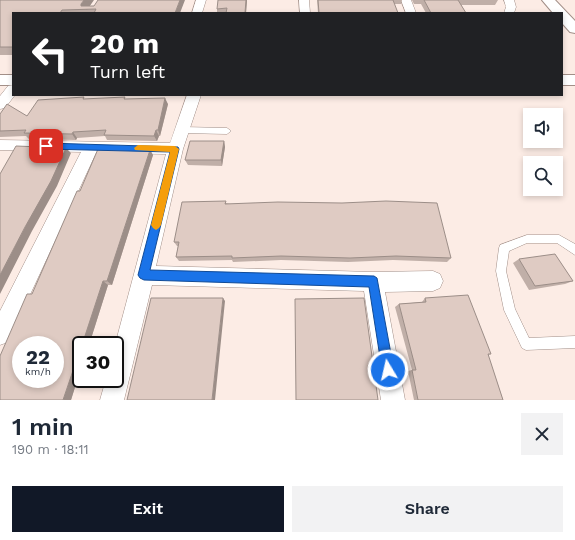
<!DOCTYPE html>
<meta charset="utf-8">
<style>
:root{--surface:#fff;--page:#f2f2f3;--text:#1f2937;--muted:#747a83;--accent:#111827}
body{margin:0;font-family:"Work Sans",sans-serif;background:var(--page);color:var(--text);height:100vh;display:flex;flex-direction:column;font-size:15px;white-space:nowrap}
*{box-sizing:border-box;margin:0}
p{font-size:13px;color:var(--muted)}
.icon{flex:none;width:22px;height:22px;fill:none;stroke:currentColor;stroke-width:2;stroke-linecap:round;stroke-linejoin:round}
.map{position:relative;height:400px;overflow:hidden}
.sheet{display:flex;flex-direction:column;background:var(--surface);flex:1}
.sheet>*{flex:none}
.hud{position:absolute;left:12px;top:12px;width:551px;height:84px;border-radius:0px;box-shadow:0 2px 6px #0003;background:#202124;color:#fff;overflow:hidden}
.buttons{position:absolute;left:523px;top:108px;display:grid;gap:8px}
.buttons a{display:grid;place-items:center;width:40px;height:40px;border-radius:0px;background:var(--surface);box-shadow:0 2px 6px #0003;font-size:20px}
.speed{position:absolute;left:12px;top:336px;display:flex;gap:8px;font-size:20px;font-weight:700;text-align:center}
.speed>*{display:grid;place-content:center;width:52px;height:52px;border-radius:50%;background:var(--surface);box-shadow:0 2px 6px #0003;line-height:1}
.speed small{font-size:10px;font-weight:400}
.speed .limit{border:2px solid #111;border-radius:6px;background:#fff;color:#111}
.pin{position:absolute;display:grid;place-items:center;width:34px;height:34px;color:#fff;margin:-17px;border-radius:8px;box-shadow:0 2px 6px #0006}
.me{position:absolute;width:44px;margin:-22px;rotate:351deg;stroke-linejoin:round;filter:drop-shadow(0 0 3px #0008)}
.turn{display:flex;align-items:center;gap:14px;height:84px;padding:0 12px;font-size:18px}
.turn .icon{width:52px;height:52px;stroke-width:2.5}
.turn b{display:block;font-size:28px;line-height:34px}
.round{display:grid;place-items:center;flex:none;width:42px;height:42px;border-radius:0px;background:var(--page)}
.head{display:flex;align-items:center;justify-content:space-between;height:68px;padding:0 12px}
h1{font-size:24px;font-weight:600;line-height:30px}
.primary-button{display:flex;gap:8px;margin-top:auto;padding:8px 12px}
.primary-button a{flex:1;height:46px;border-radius:0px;background:var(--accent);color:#fff;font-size:16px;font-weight:600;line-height:46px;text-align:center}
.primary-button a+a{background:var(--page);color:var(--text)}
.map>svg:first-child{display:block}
</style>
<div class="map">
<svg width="575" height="400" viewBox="0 0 575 400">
<rect width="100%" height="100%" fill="#fcece5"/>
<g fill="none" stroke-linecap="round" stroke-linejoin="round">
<!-- service casing -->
<g stroke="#a28f88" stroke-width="1">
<path id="service" d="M 182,127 L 227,128 L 231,131 L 227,134 L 182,133 L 178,130 Z
M 527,235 L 559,235 L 575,244 L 575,255 L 557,243 L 527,243 L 509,251 L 506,271 L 515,309 L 529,338 L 575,336 L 575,348 L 526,350 L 522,348 L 504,310 L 496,271 L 499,248 L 500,245 Z"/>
</g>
<!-- minor casing -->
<g stroke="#a28f88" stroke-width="1">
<path id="minor" d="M 196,0 L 206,0 L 202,13 L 192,13 Z
M 299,0 L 309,0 L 310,13 L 300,13 Z
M 401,0 L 411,0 L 416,13 L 406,13 Z
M 504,0 L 514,0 L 516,7 L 514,13 L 504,13 L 506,7 Z
M 13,85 L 13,95 L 15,95 L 5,108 L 0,109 L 0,96 L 8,86 Z
M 187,95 L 201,95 L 183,149 L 156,266 L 373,272 L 433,271 L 440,274 L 443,281 L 440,288 L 433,291 L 385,292 L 405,400 L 381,400 L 364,291 L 152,285 L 124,400 L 100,400 L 106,379 L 115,379 L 115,345 L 166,154 L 96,153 L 8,342 L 0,345 L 0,311 L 81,152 L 0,150 L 0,140 L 170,143 Z"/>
</g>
<!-- tertiary casing -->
<g stroke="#a28f88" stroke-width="2">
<path id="tertiary" d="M 542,0 L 555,0 L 575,21 L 575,33 L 570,32 L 562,23 L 562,13 L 553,13 Z
M 0,75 L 13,75 L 13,85 L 0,85 Z
M 562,75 L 575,75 L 575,85 L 562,85 Z"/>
</g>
<!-- service -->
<use href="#service" fill="#fff" fill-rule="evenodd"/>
<!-- minor -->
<use href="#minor" fill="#fff" fill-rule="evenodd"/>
<!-- tertiary -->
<use href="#tertiary" fill="#fff" fill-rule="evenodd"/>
</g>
<!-- wall -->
<path fill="#c0afa8" d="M 0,0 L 89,6 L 180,13 L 13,13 L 13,55 L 0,55 Z
M 247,0 L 246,13 L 217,13 L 217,9 Z
M 317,0 L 402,0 L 401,4 L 394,4 L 398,13 L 318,13 Z
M 412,0 L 498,0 L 495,5 L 461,5 L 466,13 L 426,13 L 421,4 L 414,4 Z
M 85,99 L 126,99 L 168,104 L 160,136 L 159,136 L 157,141 L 107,140 L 105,136 L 77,138 L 76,140 L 29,139 L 26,136 L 0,137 L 0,114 L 27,116 Z
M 224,141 L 225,147 L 222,166 L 188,165 L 185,160 Z
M 150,150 L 153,155 L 112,285 L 108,285 L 89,345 L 81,345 L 81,368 L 71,400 L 0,400 L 32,294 L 80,191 Z
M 226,201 L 226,203 L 451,258 L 447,262 L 393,260 L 348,262 L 281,260 L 233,262 L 232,260 L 179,261 L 176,257 L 178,246 L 177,246 L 174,242 Z
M 519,259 L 573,281 L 565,284 L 529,290 L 513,263 Z
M 425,298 L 491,354 L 488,355 L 503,400 L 414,400 L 408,371 L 412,370 L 395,307 L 399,304 L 422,302 Z"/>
<!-- shaded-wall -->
<path fill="#9c8e88" d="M 84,0 L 94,0 L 87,10 L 81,6 L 81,4 Z
M 180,0 L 185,0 L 180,13 L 175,13 Z
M 246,0 L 247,0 L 246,13 L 245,13 Z
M 165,98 L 168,104 L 160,136 L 158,130 Z
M 156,130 L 159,136 L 157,141 L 154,136 Z
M 73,132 L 77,138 L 76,140 L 72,134 Z
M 224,141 L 225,147 L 222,166 L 221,160 Z
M 66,148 L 71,153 L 57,186 L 32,231 L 0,294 L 0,275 Z
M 150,150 L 153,155 L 112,285 L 107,281 Z
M 103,281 L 108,285 L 89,345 L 82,345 Z
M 223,298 L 225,301 L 215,400 L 212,400 Z
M 81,347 L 81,368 L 71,400 L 63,400 Z"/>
<!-- building -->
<path fill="#dfcbc3" stroke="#9c8e88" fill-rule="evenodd" d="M 0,0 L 84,0 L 81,4 L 81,6 L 94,6 L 98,0 L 180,0 L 175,13 L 94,13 L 96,9 L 62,10 L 60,13 L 13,13 L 13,47 L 0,47 Z
M 218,0 L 246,0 L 245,13 L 226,13 L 227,8 L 217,9 Z
M 318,0 L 393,0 L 398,13 L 319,13 Z
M 424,0 L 458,0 L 466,13 L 431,13 Z
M 84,97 L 83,99 L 125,97 L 124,99 L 165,98 L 158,130 L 156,130 L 154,136 L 104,135 L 106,130 L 73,132 L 72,134 L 24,133 L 26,130 L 0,131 L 0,114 L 7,104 L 27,116 L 38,100 Z
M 190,141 L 224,141 L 221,160 L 185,160 Z
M 16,146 L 66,148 L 51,181 L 25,227 L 0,275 L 0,174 Z
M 98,149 L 150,150 L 107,281 L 103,281 L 82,345 L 81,345 L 81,347 L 63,400 L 0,400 L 0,356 L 27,294 L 32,294 L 77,191 L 80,191 ZM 21,345 L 55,345 L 55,379 L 21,379 Z
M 226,201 L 225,204 L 278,202 L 342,203 L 386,201 L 437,203 L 451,258 L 396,256 L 350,258 L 281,256 L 232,258 L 232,256 L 176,257 L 179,242 L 174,242 L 182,202 Z
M 555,254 L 573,281 L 535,286 L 519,259 Z
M 468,295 L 491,354 L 488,354 L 503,400 L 418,400 L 412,370 L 416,370 L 399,304 L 426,302 L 425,298 Z
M 151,298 L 223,298 L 212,400 L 127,400 Z
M 364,298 L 378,400 L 296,400 L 295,299 Z"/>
<!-- route -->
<path fill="#1a73e8" stroke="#114b97" d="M 46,143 L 178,147 L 179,149 L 150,270 L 374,276 L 377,278 L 394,370 L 392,375 L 388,377 L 384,375 L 382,370 L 369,287 L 144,280 L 140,278 L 138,275 L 170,152 L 46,149 L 41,146 Z"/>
<!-- slow -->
<path fill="#f59e0b" d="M 138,145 L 175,146 L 179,149 L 161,225 L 159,228 L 156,230 L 153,228 L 151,225 L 170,152 L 135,150 L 134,148 Z"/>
</svg>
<div class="buttons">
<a><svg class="icon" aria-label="sound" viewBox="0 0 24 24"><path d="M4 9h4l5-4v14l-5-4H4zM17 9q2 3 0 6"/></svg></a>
<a><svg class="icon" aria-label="search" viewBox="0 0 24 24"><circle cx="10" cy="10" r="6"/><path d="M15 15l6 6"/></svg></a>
</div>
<div class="speed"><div>22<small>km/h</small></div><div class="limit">30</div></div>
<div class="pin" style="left:46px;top:146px;background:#d93025"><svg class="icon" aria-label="arrive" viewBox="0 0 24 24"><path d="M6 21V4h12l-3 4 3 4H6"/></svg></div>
<svg class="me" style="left:388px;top:370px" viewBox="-20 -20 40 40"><circle r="17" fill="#1a73e8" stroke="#fff" stroke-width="3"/><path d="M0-11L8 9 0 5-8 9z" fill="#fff"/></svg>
<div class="hud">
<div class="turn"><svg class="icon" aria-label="left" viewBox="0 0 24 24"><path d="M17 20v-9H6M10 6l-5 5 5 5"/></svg><div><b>20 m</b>Turn left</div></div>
</div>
</div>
<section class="sheet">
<div class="head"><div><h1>1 min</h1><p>190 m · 18:11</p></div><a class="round"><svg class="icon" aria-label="close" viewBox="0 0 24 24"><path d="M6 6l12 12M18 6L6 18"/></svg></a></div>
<div class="primary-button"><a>Exit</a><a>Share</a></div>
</section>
